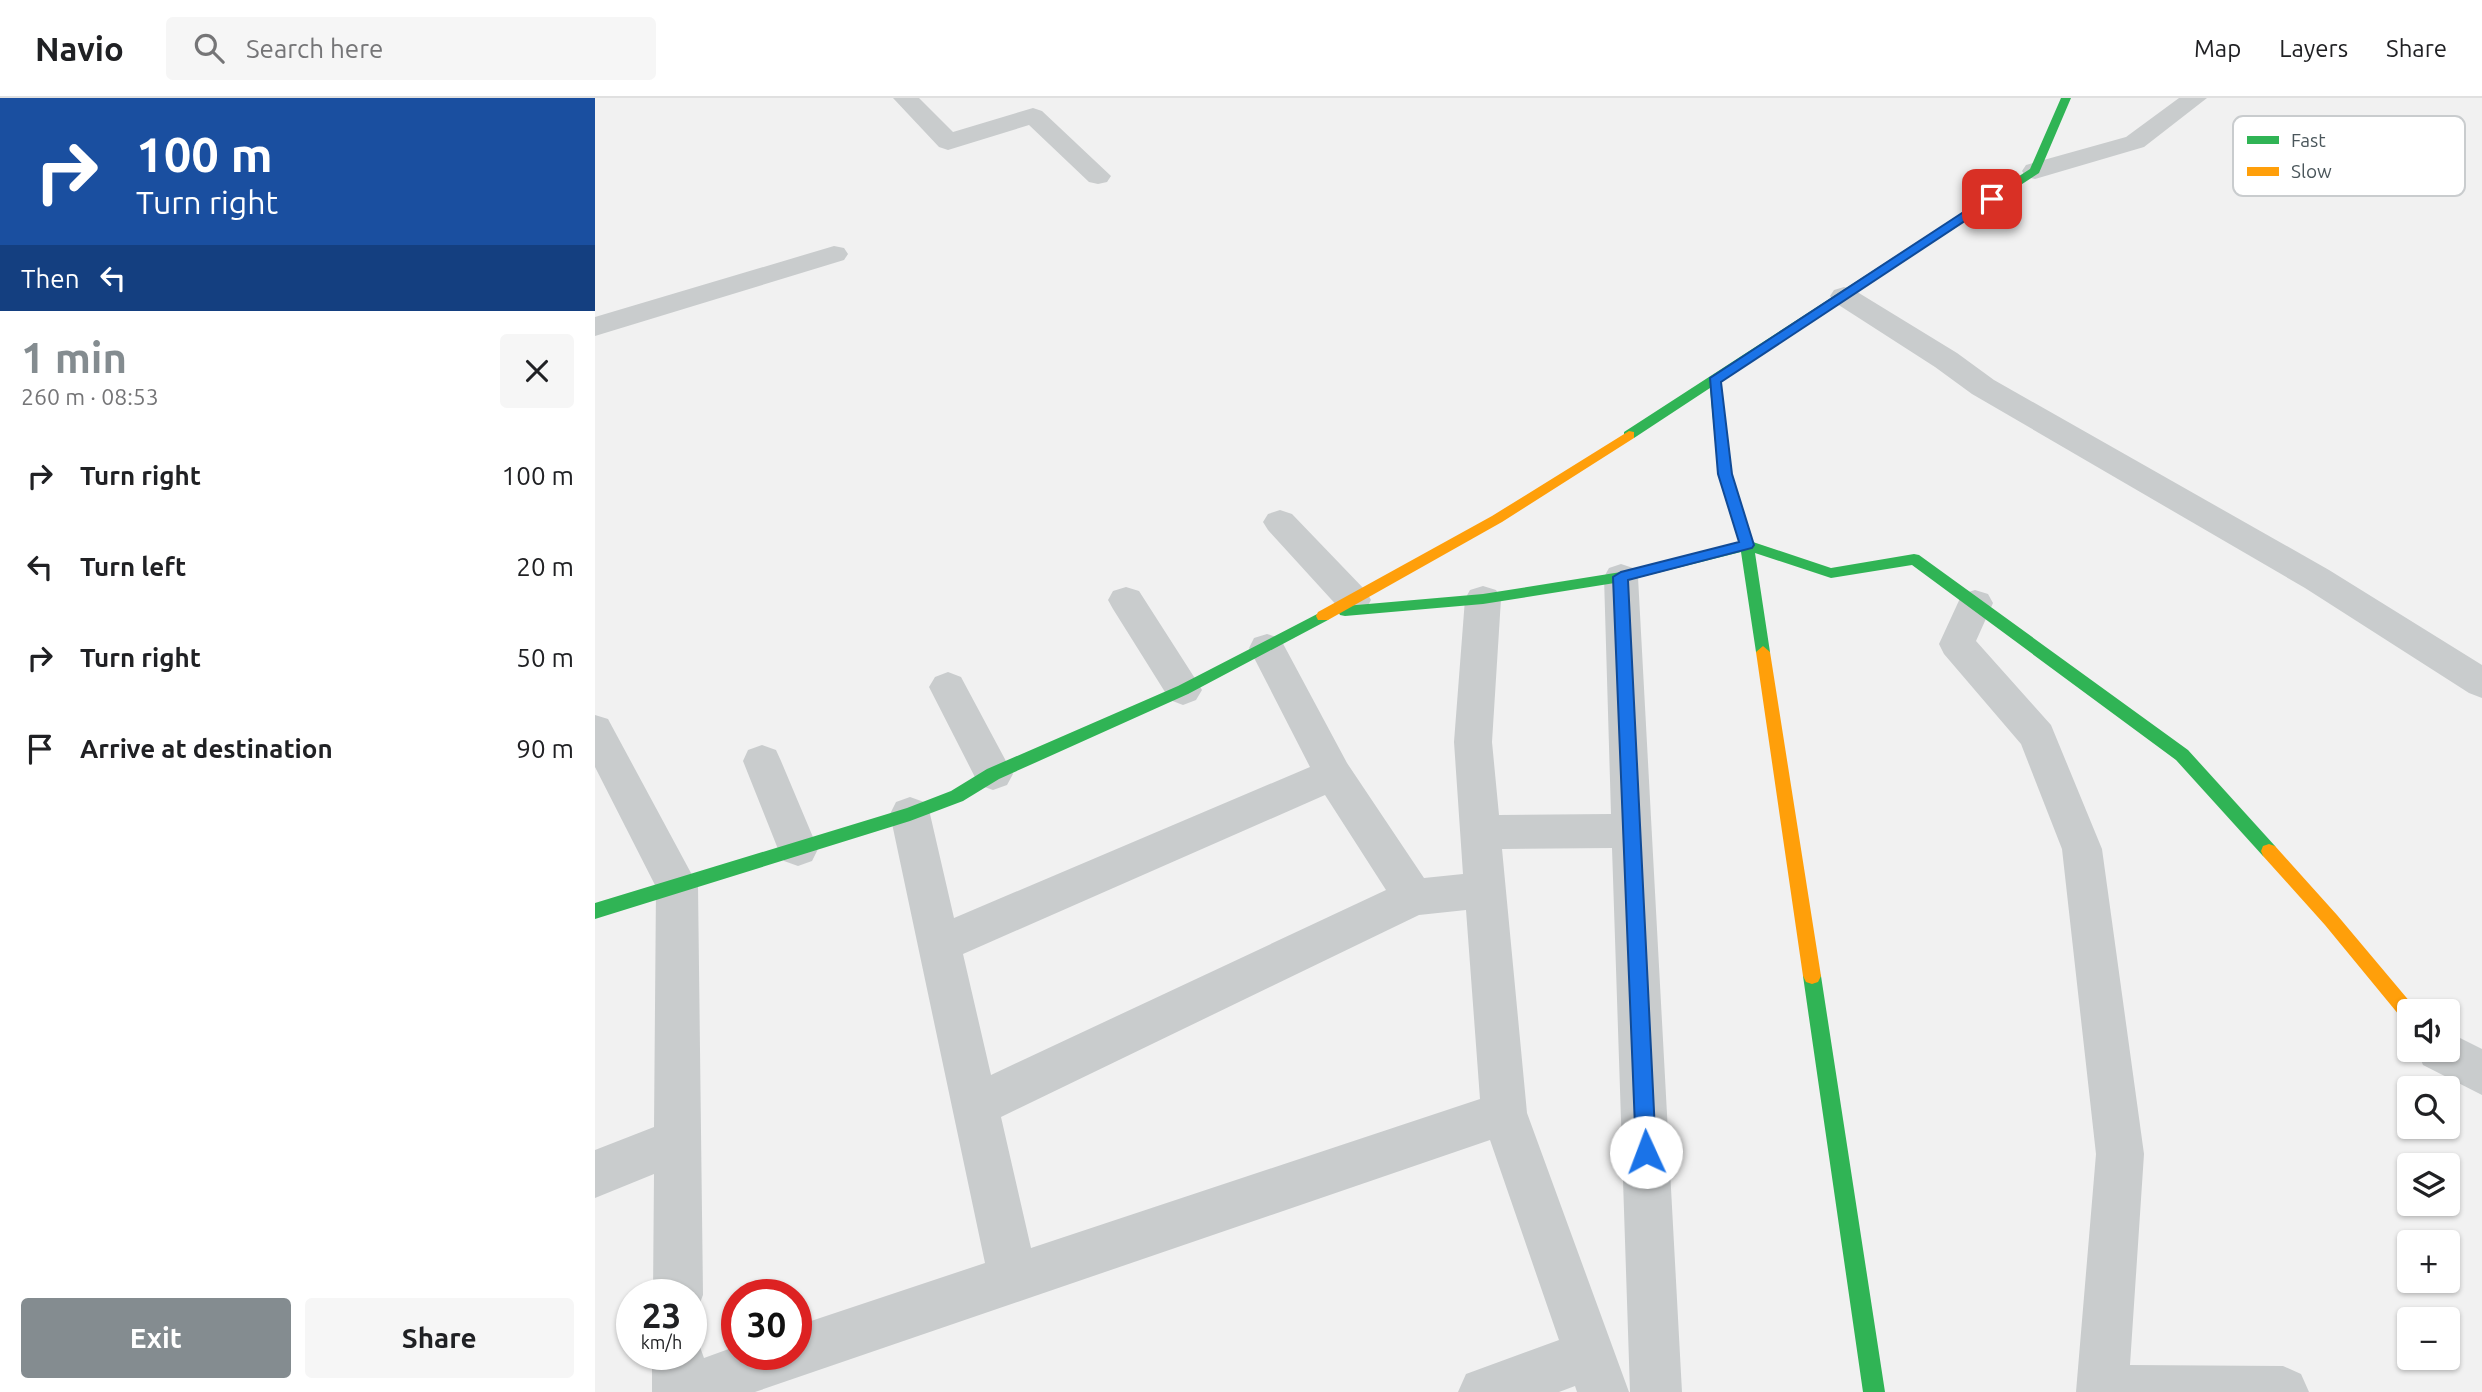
<!DOCTYPE html>
<meta charset="utf-8">
<style>
:root{--surface:#fff;--page:#f6f6f6;--text:#202124;--muted:#757577;--line:#e0e0e0;--accent:#848c90}
body{margin:0;font-family:Ubuntu,sans-serif;background:var(--page);color:var(--text);height:100vh;display:flex;flex-direction:column;font-size:26px;white-space:nowrap}
*{box-sizing:border-box;margin:0}
p{font-size:23px;color:var(--muted)}
.icon{flex:none;width:38px;height:38px;fill:none;stroke:currentColor;stroke-width:2;stroke-linecap:round;stroke-linejoin:round}
.map{position:relative;flex:1;overflow:hidden}
.side{display:flex;flex-direction:column;background:var(--surface);width:595px}
.side>*{flex:none}
.top-card{background:#1a4fa0;color:#fff;overflow:hidden}
.fabs{position:absolute;left:1802px;top:901px;display:grid;gap:14px}
.fabs a{display:grid;place-items:center;width:63px;height:63px;border-radius:7px;background:var(--surface);box-shadow:0 2px 5px #0004;font-size:35px}
.speed{position:absolute;left:21px;top:1181px;display:flex;gap:14px;font-size:35px;font-weight:700;text-align:center}
.speed>*{display:grid;place-content:center;width:91px;height:91px;border-radius:50%;background:var(--surface);box-shadow:0 2px 5px #0004;line-height:1}
.speed small{font-size:18px;font-weight:400}
.speed .limit{border:10px solid #d22;background:#fff;color:#111}
.pin{position:absolute;display:grid;place-items:center;width:60px;height:60px;color:#fff;margin:-30px;border-radius:14px;box-shadow:0 4px 10px #0006}
.me{position:absolute;width:77px;margin:-38px;rotate:358deg;stroke-linejoin:round;filter:drop-shadow(0 0 5px #0008)}
.turn{display:flex;align-items:center;gap:24px;height:147px;padding:0 21px;font-size:32px}
.turn .icon{width:91px;height:91px;stroke-width:2.5}
.turn b{display:block;font-size:49px;line-height:60px}
.then{display:flex;align-items:center;height:66px;padding:0 21px;background:#0003;gap:14px;font-size:26px}
.round{display:grid;place-items:center;flex:none;width:74px;height:74px;border-radius:7px;background:var(--page)}
.head{display:flex;align-items:center;justify-content:space-between;height:119px;padding:0 21px}
h1{font-size:42px;font-weight:700;line-height:52px;color:var(--accent)}
.button{display:flex;gap:14px;margin-top:auto;padding:14px 21px}
.button a{flex:1;height:80px;border-radius:7px;background:var(--accent);color:#fff;font-size:28px;font-weight:700;line-height:80px;text-align:center}
.button a+a{background:var(--page);color:var(--text)}
ul{padding:0;list-style:none}
li{display:flex;align-items:center;gap:21px;height:91px;padding:0 21px}
li div{flex:1}
li b{display:block;font-size:26px}
li em{font-style:normal}
header{display:flex;align-items:center;gap:42px;box-sizing:border-box;height:98px;padding:0 35px;background:var(--surface);border-bottom:2px solid var(--line)}
header strong{font-size:33px}
nav{display:flex;gap:38px;margin-inline-start:auto;font-size:24px}
.search{width:490px;height:63px;background:var(--page);display:flex;align-items:center;gap:18px;box-sizing:border-box;padding:0 24px;border-radius:7px;color:var(--muted);font-size:26px}
main{display:flex;flex:1;min-height:0}
.map>svg:first-child{display:block}
</style>
<header>
<strong>Navio</strong>
<div class="search"><svg class="icon" aria-label="search" viewBox="0 0 24 24"><circle cx="10" cy="10" r="6"/><path d="M15 15l6 6"/></svg>Search here</div>
<nav><a>Map</a><a>Layers</a><a>Share</a></nav>
</header>
<main>
<section class="side">
<div class="top-card">
<div class="turn"><svg class="icon" aria-label="right" viewBox="0 0 24 24"><path d="M7 20v-9h11M14 6l5 5-5 5"/></svg><div><b>100 m</b>Turn right</div></div>
<div class="then">Then<svg class="icon" aria-label="left" viewBox="0 0 24 24"><path d="M17 20v-9H6M10 6l-5 5 5 5"/></svg></div>
</div>
<div class="head"><div><h1>1 min</h1><p>260 m · 08:53</p></div><a class="round"><svg class="icon" aria-label="close" viewBox="0 0 24 24"><path d="M6 6l12 12M18 6L6 18"/></svg></a></div>
<ul>
<li><svg class="icon" aria-label="right" viewBox="0 0 24 24"><path d="M7 20v-9h11M14 6l5 5-5 5"/></svg><div><b>Turn right</b></div><em>100 m</em></li>
<li><svg class="icon" aria-label="left" viewBox="0 0 24 24"><path d="M17 20v-9H6M10 6l-5 5 5 5"/></svg><div><b>Turn left</b></div><em>20 m</em></li>
<li><svg class="icon" aria-label="right" viewBox="0 0 24 24"><path d="M7 20v-9h11M14 6l5 5-5 5"/></svg><div><b>Turn right</b></div><em>50 m</em></li>
<li><svg class="icon" aria-label="arrive" viewBox="0 0 24 24"><path d="M6 21V4h12l-3 4 3 4H6"/></svg><div><b>Arrive at destination</b></div><em>90 m</em></li>
</ul>
<div class="button"><a>Exit</a><a>Share</a></div>
</section>
<div class="map">
<svg width="1887" height="1294" viewBox="0 0 1887 1294">
<rect width="100%" height="100%" fill="#f1f1f1"/>
<g fill="none" stroke-linecap="round" stroke-linejoin="round">
<!-- street -->
<path fill="#c9cccd" fill-rule="evenodd" d="M 298,0 L 324,0 L 358,34 L 438,10 L 447,13 L 516,78 L 512,84 L 503,86 L 494,84 L 434,27 L 353,52 L 344,49 Z
M 1584,0 L 1612,0 L 1549,49 L 1440,81 L 1431,79 L 1427,73 L 1431,67 L 1531,39 Z
M 239,148 L 249,150 L 253,156 L 249,162 L 0,238 L 0,219 Z
M 1249,189 L 1259,192 L 1362,255 L 1399,282 L 1734,472 L 1887,567 L 1887,600 L 1874,595 L 1710,490 L 1377,296 L 1340,269 L 1239,204 L 1235,198 L 1239,192 Z
M 685,412 L 697,416 L 771,493 L 776,502 L 771,511 L 758,515 L 745,511 L 673,432 L 668,424 L 673,416 Z
M 1026,466 L 1038,470 L 1043,479 L 1087,1294 L 1035,1294 L 1017,750 L 907,751 L 932,1015 L 1034,1294 L 982,1294 L 980,1288 L 964,1294 L 863,1294 L 871,1276 L 964,1242 L 895,1042 L 160,1294 L 57,1294 L 57,1256 L 96,1256 L 96,1236 L 101,1238 L 109,1260 L 142,1248 L 142,1256 L 201,1256 L 201,1228 L 390,1165 L 295,716 L 301,704 L 315,699 L 329,704 L 335,716 L 359,820 L 715,669 L 654,550 L 659,540 L 672,536 L 685,540 L 752,665 L 829,780 L 868,776 L 859,644 L 870,501 L 875,492 L 888,488 L 901,492 L 906,501 L 897,644 L 904,717 L 1016,716 L 1009,479 L 1014,470 ZM 730,697 L 791,792 L 396,977 L 368,856 ZM 871,812 L 885,1001 L 436,1150 L 406,1019 L 824,817 Z
M 531,489 L 544,493 L 601,582 L 607,592 L 601,602 L 588,607 L 575,602 L 518,511 L 513,502 L 518,493 Z
M 1380,492 L 1393,496 L 1398,505 L 1381,543 L 1456,627 L 1507,751 L 1549,1056 L 1535,1267 L 1688,1268 L 1706,1276 L 1714,1294 L 1481,1294 L 1501,1056 L 1467,751 L 1426,646 L 1349,556 L 1344,546 L 1367,496 Z
M 353,574 L 366,579 L 412,665 L 418,676 L 412,687 L 398,692 L 384,687 L 334,589 L 340,579 Z
M 0,617 L 13,621 L 103,788 L 108,1197 L 101,1215 L 96,1217 L 96,1197 L 58,1197 L 59,1076 L 0,1100 L 0,1052 L 59,1029 L 61,789 L 0,669 Z
M 167,647 L 181,652 L 186,663 L 223,751 L 217,763 L 203,768 L 189,763 L 183,751 L 148,663 L 153,652 Z
M 1853,934 L 1887,951 L 1887,997 L 1828,967 L 1822,952 L 1853,952 Z"/>
<!-- fast -->
<path fill="#30b455" fill-rule="evenodd" d="M 1466,0 L 1476,0 L 1444,75 L 1126,283 L 1137,376 L 1158,444 L 1236,470 L 1319,456 L 1324,457 L 1593,652 L 1680,748 L 1682,753 L 1680,758 L 1674,760 L 1668,758 L 1581,662 L 1317,467 L 1236,480 L 1160,455 L 1175,554 L 1168,560 L 1161,554 L 1146,454 L 1026,484 L 888,506 L 750,518 L 745,517 L 743,513 L 750,508 L 888,496 L 1026,474 L 1144,444 L 1123,376 L 1115,290 L 1039,340 L 1029,340 L 1029,334 L 1435,71 Z
M 728,513 L 733,514 L 735,518 L 733,522 L 593,596 L 404,681 L 368,703 L 315,723 L 0,821 L 0,805 L 312,710 L 356,693 L 392,671 L 583,588 Z
M 1217,870 L 1223,872 L 1226,878 L 1290,1294 L 1268,1294 L 1208,878 L 1211,872 Z"/>
<!-- slow -->
<path fill="#ff9f0a" fill-rule="evenodd" d="M 1034,333 L 1039,334 L 1039,340 L 907,424 L 733,522 L 723,522 L 721,518 L 723,514 L 897,418 Z
M 1168,548 L 1175,554 L 1226,878 L 1223,884 L 1217,886 L 1211,884 L 1208,878 L 1161,554 Z
M 1674,746 L 1680,748 L 1742,817 L 1821,911 L 1822,914 L 1815,914 L 1815,925 L 1809,923 L 1730,827 L 1668,758 L 1666,753 L 1668,748 Z"/>
</g>
<!-- route -->
<path fill="#1a73e8" stroke="#114b97" stroke-width="2" d="M 1393,98 L 1403,101 L 1126,284 L 1137,376 L 1159,447 L 1157,450 L 1033,482 L 1061,1054 L 1058,1061 L 1051,1063 L 1044,1061 L 1041,1054 L 1018,479 L 1026,474 L 1144,444 L 1123,376 L 1115,280 Z"/>
<!-- legend -->
<rect x="1638" y="18" width="232" height="80" rx="10" fill="#fff" stroke="#c9ccce" stroke-width="2"/>
<rect x="1652" y="38" width="32" height="8" fill="#30b455"/>
<rect x="1652" y="69" width="32" height="9" fill="#ff9f0a"/>
<g font-size="19" fill="#4a565b">
<text x="1696" y="49">Fast</text>
<text x="1696" y="80">Slow</text>
</g>
</svg>
<div class="fabs">
<a><svg class="icon" aria-label="sound" viewBox="0 0 24 24"><path d="M4 9h4l5-4v14l-5-4H4zM17 9q2 3 0 6"/></svg></a>
<a><svg class="icon" aria-label="search" viewBox="0 0 24 24"><circle cx="10" cy="10" r="6"/><path d="M15 15l6 6"/></svg></a>
<a><svg class="icon" aria-label="layers" viewBox="0 0 24 24"><path d="M12 4l9 5-9 5-9-5zM3 14l9 5 9-5"/></svg></a>
<a>+</a>
<a>−</a>
</div>
<div class="speed"><div>23<small>km/h</small></div><div class="limit">30</div></div>
<div class="pin" style="left:1397px;top:101px;background:#d93025"><svg class="icon" aria-label="arrive" viewBox="0 0 24 24"><path d="M6 21V4h12l-3 4 3 4H6"/></svg></div>
<svg class="me" style="left:1051px;top:1054px" viewBox="-20 -20 40 40"><circle r="19" fill="#fff"/><path d="M0-13L10 11 0 6-10 11z" fill="#1a73e8"/></svg>
</div>
</main>
